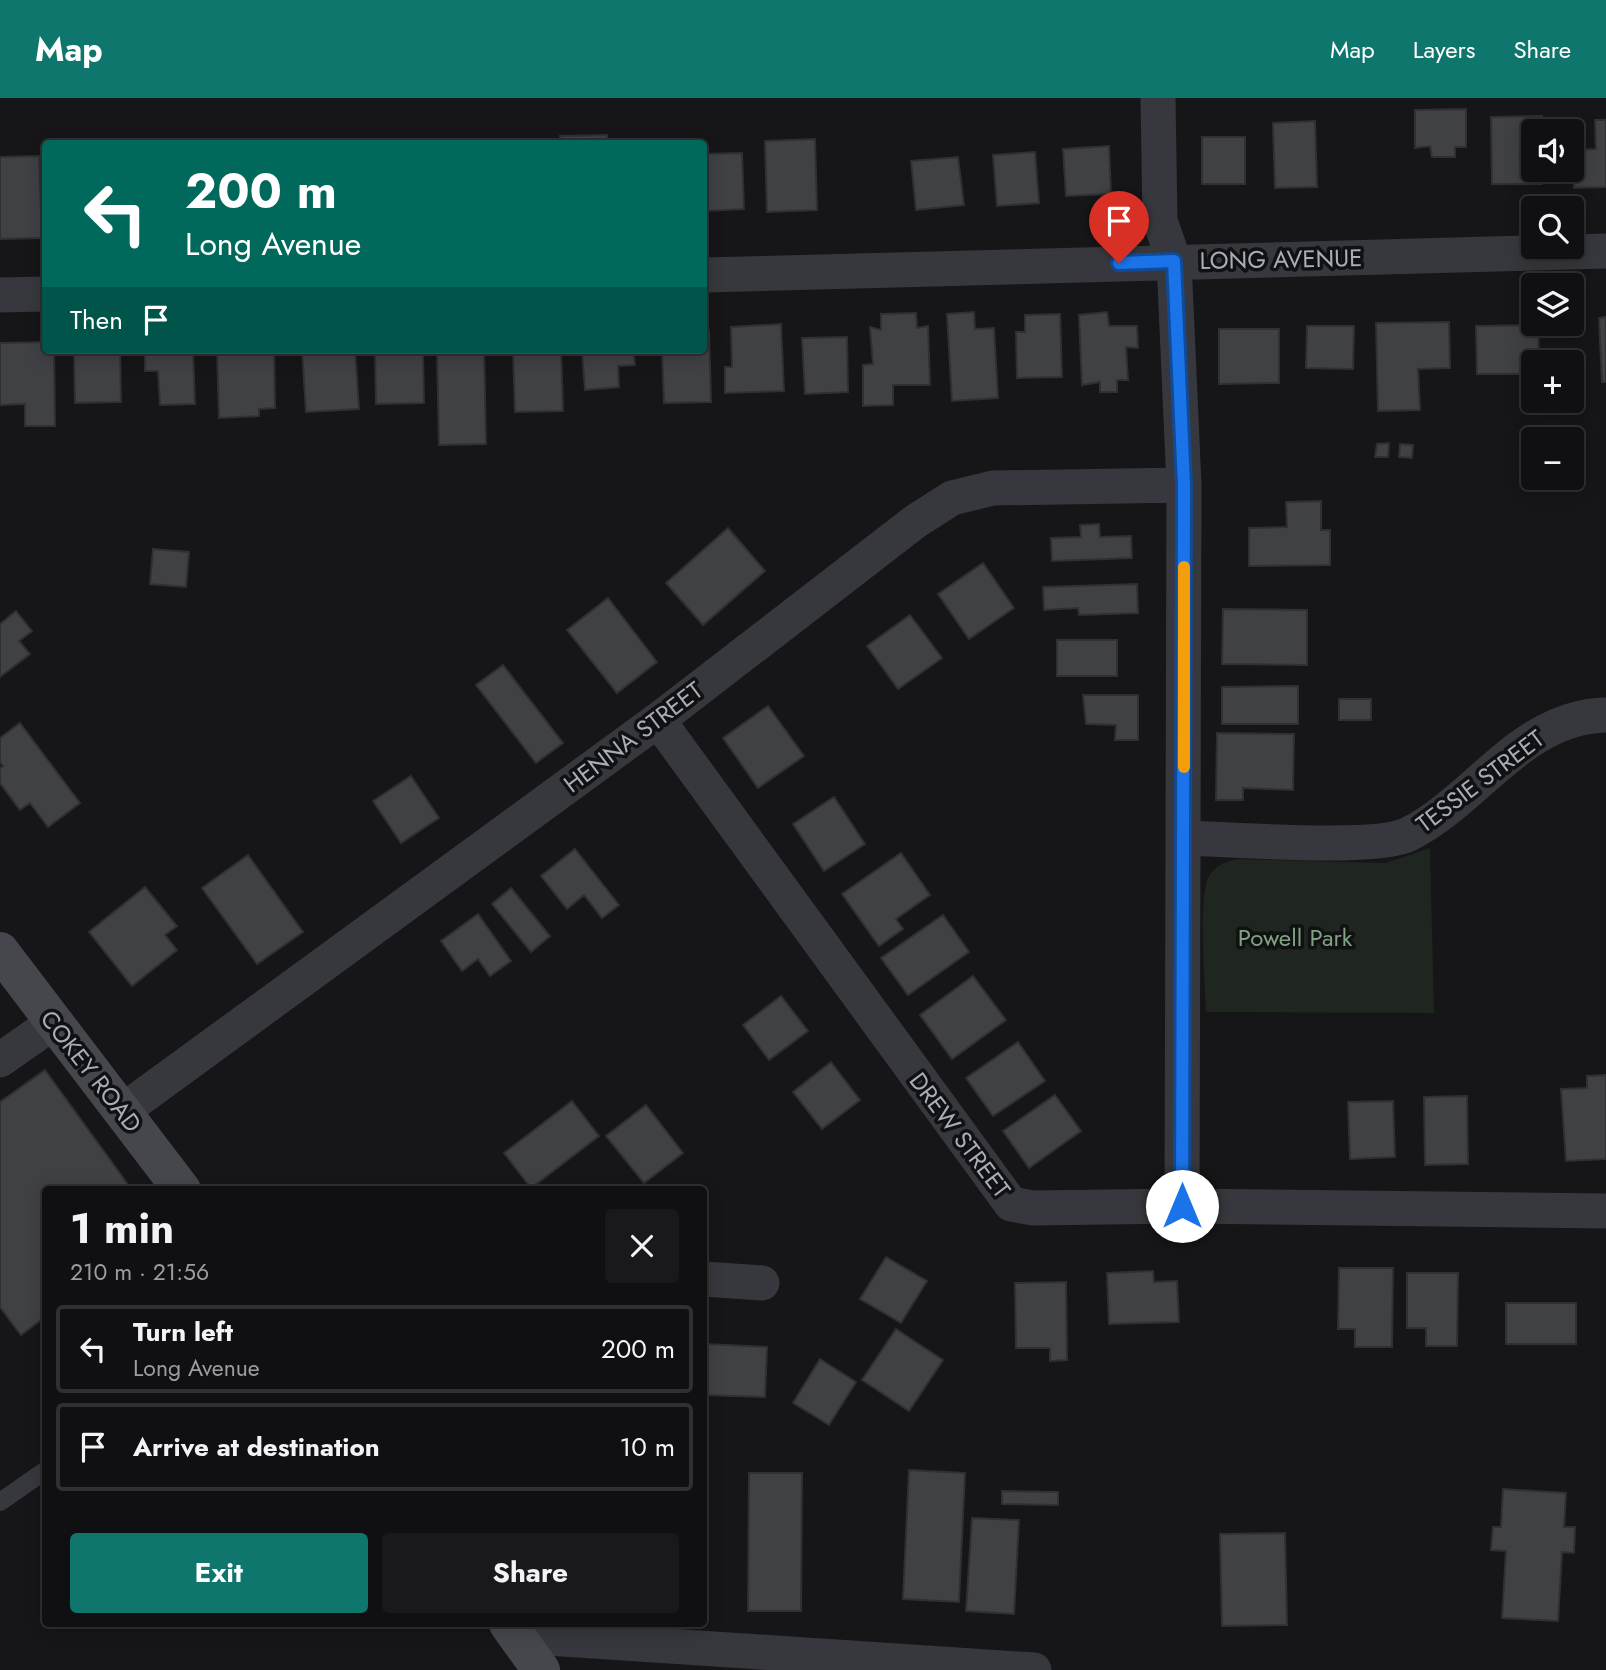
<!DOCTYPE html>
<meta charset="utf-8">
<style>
:root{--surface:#101012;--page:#19191b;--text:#f1f3f6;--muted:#9c9d9f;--line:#303032;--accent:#0f766e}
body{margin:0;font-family:Jost,sans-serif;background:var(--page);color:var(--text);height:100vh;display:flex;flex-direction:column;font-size:26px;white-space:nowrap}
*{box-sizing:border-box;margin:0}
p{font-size:23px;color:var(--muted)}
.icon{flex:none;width:38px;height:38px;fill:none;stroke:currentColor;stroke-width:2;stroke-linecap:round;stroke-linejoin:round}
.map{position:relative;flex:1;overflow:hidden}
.details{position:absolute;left:42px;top:1088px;width:665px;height:441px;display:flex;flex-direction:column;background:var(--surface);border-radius:7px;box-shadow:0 4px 18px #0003,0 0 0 2px var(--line)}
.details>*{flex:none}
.guide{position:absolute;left:42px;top:42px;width:665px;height:214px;border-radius:7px;box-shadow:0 4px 18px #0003,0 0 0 2px var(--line);background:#00695c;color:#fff;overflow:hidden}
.buttons{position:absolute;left:1521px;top:21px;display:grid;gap:14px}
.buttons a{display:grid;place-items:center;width:63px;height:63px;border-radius:7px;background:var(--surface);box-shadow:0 4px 18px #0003,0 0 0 2px var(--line);font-size:35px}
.pin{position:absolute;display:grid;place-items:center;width:60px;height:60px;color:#fff;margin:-72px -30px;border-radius:50% 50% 50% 0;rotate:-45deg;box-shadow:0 0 7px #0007}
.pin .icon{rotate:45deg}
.me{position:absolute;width:77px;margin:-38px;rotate:0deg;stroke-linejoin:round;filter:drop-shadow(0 0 5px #0008)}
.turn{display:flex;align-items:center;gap:24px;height:147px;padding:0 28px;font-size:32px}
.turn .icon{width:91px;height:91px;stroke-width:2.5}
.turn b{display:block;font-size:49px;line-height:60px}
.then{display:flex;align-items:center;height:66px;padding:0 28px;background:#0003;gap:14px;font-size:26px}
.round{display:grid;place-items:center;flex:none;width:74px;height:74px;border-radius:7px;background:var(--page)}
.overview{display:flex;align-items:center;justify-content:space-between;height:119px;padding:0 28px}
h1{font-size:42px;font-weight:700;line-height:52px}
.primary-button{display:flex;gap:14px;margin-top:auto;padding:14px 28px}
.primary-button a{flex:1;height:80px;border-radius:7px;background:var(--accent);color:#fff;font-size:28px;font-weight:700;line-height:80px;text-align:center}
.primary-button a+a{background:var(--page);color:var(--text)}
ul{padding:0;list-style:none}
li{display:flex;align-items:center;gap:21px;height:88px;margin:0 14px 10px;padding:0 14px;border:4px solid var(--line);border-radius:7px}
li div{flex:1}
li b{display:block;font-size:26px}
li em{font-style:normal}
header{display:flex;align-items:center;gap:42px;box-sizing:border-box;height:98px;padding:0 35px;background:var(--accent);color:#fff}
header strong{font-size:33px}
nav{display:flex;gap:38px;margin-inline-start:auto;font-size:24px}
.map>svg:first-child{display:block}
</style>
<header>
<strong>Map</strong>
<nav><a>Map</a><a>Layers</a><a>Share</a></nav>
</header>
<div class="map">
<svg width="1606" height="1572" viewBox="0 0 1606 1572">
<rect width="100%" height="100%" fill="#161618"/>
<!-- green -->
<path fill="#1e261f" d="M 1430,750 L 1434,915 L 1206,914 C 1205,887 1198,797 1209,778 C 1216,767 1224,765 1236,761 L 1386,765 Z"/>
<!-- building -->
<path fill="#404145" stroke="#303034" stroke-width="2" d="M 1466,11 L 1466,49 L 1455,49 L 1455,59 L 1432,59 L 1430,48 L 1415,50 L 1415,12 Z
M 1542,18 L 1542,33 L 1533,33 L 1533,72 L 1542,72 L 1542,86 L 1492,86 L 1491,19 Z
M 1595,22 L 1606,22 L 1606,89 L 1574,90 L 1572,52 L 1596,51 Z
M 1315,23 L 1317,89 L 1275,90 L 1273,25 Z
M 607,37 L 608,46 L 560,46 L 560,38 Z
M 1202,39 L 1245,39 L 1245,86 L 1202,86 Z
M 815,41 L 817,112 L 767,114 L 765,43 Z
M 1109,48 L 1111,96 L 1066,98 L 1063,51 Z
M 1035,54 L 1039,105 L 997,108 L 993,57 Z
M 742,55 L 744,111 L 704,113 L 704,56 Z
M 39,58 L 42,140 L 0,141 L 0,59 Z
M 958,59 L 964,107 L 916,112 L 911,63 Z
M 974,214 L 975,231 L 994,230 L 998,300 L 952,303 L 947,216 Z
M 1107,214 L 1109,228 L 1137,228 L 1138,250 L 1126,249 L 1128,282 L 1117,282 L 1117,294 L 1100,294 L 1100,284 L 1082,287 L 1079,217 Z
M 916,215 L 917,230 L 928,228 L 930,287 L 893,287 L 893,307 L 863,308 L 863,267 L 873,266 L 870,229 L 881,232 L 881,216 Z
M 1060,216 L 1062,279 L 1017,280 L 1016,234 L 1025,234 L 1025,217 Z
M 1606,219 L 1606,284 L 1602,284 L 1599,220 Z
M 1449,224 L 1450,270 L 1418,271 L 1420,312 L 1378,313 L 1376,225 Z
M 781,226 L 784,293 L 725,295 L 725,269 L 732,269 L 731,229 Z
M 1538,227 L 1539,264 L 1533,264 L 1533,276 L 1477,276 L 1476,228 Z
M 1307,228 L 1354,228 L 1353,271 L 1306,270 Z
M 1219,231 L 1279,231 L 1279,285 L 1219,286 Z
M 704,232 L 709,232 L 711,304 L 664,305 L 662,252 L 704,252 Z
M 847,239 L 848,294 L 805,296 L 802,240 Z
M 46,244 L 46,252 L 54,252 L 55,328 L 25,328 L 25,306 L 0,307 L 0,245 Z
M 74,252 L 120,252 L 121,304 L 75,305 Z
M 145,252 L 193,252 L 195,306 L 160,307 L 158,273 L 145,273 Z
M 217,252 L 274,252 L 275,310 L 259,311 L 259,318 L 219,320 Z
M 302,252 L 355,252 L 359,311 L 306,314 Z
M 375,252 L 423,252 L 424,305 L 376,306 Z
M 437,252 L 484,252 L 486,346 L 439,347 Z
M 513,252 L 561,252 L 563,313 L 515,314 Z
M 582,252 L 633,252 L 635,267 L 618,268 L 619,289 L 585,292 Z
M 1389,345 L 1388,359 L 1375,359 L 1377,346 Z
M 1400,346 L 1413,347 L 1412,360 L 1399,359 Z
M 1321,403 L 1321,432 L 1330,432 L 1330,467 L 1249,468 L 1249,430 L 1287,429 L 1286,404 Z
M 1099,426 L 1100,439 L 1131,438 L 1132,460 L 1052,463 L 1051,440 L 1081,439 L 1080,427 Z
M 728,430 L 765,473 L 703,527 L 666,485 Z
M 153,451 L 189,454 L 186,489 L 150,486 Z
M 983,465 L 1014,510 L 969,541 L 938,496 Z
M 1137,486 L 1138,515 L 1079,517 L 1078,510 L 1044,512 L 1043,489 Z
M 608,500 L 657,564 L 617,595 L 567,532 Z
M 1223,511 L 1307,512 L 1307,567 L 1222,566 Z
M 16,513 L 32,533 L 19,543 L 30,556 L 0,579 L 0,526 Z
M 910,517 L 942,560 L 898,591 L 867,548 Z
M 1057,542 L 1117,542 L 1117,578 L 1057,578 Z
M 503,567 L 563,645 L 536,665 L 476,587 Z
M 1298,588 L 1298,626 L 1222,626 L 1222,589 Z
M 1083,597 L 1138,597 L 1138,642 L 1115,642 L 1116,627 L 1086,626 Z
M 1339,601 L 1371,601 L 1371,622 L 1339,622 Z
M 768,608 L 804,658 L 758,690 L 723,640 Z
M 20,625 L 80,705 L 48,729 L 30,705 L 20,712 L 0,685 L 0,670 L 3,668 L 0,664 L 0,640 Z
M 1217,635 L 1294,636 L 1293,692 L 1243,690 L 1243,702 L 1216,702 Z
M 411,678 L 439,720 L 401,745 L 373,703 Z
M 834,699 L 865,746 L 824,773 L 793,726 Z
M 575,751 L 619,807 L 602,820 L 584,797 L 567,811 L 541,778 Z
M 901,755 L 930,797 L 896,821 L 903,831 L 879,848 L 842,796 Z
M 248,757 L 303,834 L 257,866 L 202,790 Z
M 145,789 L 177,828 L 165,837 L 177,852 L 132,888 L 89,834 Z
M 511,790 L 550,838 L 531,854 L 492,806 Z
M 478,816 L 511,863 L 490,878 L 478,861 L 462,873 L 441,843 Z
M 943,817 L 969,854 L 908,897 L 881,860 Z
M 973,878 L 1006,922 L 952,961 L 920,917 Z
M 781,898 L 808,933 L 769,962 L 743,927 Z
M 1018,944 L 1045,983 L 993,1018 L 966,980 Z
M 831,964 L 860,1002 L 822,1031 L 793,994 Z
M 45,972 L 132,1092 L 46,1092 L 46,1218 L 21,1237 L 0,1209 L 0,1004 Z
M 1606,977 L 1606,1061 L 1566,1063 L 1561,991 L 1587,990 L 1587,978 Z
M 1055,997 L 1081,1033 L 1029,1070 L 1003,1033 Z
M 1467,998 L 1468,1066 L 1425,1067 L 1424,999 Z
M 572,1003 L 599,1038 L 531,1090 L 504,1055 Z
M 1393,1003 L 1395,1059 L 1350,1061 L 1348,1004 Z
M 646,1007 L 683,1055 L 644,1085 L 606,1038 Z
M 886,1159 L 927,1183 L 901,1225 L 860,1201 Z
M 1339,1170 L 1393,1170 L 1392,1249 L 1355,1249 L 1355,1231 L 1338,1231 Z
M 1153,1173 L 1154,1184 L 1177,1183 L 1179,1224 L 1109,1226 L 1107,1175 Z
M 1407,1175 L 1458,1175 L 1457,1248 L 1426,1248 L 1426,1230 L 1407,1230 Z
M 1066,1184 L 1067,1262 L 1050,1263 L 1050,1250 L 1016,1250 L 1015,1185 Z
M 1506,1205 L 1576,1205 L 1576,1246 L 1506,1246 Z
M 896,1231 L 943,1262 L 909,1313 L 862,1282 Z
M 704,1246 L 767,1249 L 765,1299 L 704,1297 Z
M 820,1261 L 856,1284 L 829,1327 L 793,1305 Z
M 909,1372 L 965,1375 L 959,1504 L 903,1501 Z
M 749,1375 L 802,1375 L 801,1513 L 748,1513 Z
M 1503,1391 L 1566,1395 L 1564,1429 L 1575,1429 L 1574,1455 L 1562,1454 L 1558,1523 L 1502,1520 L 1506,1453 L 1491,1452 L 1493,1429 L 1501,1429 Z
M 1002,1393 L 1058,1394 L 1058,1407 L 1002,1406 Z
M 972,1420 L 1019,1422 L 1014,1516 L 966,1513 Z
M 1285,1435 L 1287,1527 L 1222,1528 L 1220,1436 Z"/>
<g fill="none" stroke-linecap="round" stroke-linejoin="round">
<!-- lane -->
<path stroke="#37383d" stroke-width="18" d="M 0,1404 L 46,1372"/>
<!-- street -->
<path stroke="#37383d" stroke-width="35" d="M 1158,0 L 1160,123 L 1174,163 L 1184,387 L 1182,1108
M 704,177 L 1606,153
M 0,197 L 46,196
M 658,622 L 1011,1106 L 1033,1110 L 1182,1108 L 1606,1113
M 1185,740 C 1228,741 1377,753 1409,736 C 1478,701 1521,619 1606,617
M 0,962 L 53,925
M 124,1012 L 658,622 L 916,423 L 952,400 L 993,390 L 1184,387
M 704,1181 L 762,1185
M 517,1538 L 1034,1572"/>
<!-- secondary -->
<path stroke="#45474d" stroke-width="38" d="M 0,853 L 182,1092
M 508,1526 L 541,1572"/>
</g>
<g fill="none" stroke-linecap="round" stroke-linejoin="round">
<!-- route casing -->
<g stroke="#114b97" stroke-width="18">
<path id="route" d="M 1119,165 L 1174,163 L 1184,387 L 1182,1108"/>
</g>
<!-- route -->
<use href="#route" stroke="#1a73e8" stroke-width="12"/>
<!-- slow -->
<path stroke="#f59e0b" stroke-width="12" d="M 1184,469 L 1184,669"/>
</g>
<g text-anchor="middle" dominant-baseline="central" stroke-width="7" stroke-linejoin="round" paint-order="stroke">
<!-- street labels -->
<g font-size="24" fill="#a8adb8" stroke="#111113">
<text transform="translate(1281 161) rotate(-1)">LONG AVENUE</text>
<text transform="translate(633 639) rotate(-37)">HENNA STREET</text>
<text transform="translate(1480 683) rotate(-37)">TESSIE STREET</text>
<text transform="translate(91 973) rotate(52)">COKEY ROAD</text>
<text transform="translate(960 1037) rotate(53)">DREW STREET</text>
</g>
<!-- park labels -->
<g font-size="24" fill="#7fa381" stroke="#111113">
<text x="1295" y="839">Powell Park</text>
</g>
</g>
</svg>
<div class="buttons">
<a><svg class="icon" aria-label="sound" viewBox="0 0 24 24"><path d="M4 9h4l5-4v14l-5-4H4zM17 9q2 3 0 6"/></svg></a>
<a><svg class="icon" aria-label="search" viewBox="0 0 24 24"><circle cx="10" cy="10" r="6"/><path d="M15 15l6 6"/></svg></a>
<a><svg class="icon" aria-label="layers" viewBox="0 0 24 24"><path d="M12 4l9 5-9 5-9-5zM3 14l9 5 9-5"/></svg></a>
<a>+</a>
<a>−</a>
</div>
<div class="pin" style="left:1119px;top:165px;background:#d93025"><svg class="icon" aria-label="arrive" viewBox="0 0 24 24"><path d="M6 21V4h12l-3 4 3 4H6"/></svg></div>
<svg class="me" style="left:1182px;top:1108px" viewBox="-20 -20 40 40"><circle r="19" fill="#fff"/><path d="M0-13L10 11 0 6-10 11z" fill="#1a73e8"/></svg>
<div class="guide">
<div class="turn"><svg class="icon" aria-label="left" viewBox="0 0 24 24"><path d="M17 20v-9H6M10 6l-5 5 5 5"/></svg><div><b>200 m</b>Long Avenue</div></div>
<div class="then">Then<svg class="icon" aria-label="arrive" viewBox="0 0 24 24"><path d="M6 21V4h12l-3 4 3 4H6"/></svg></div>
</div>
<section class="details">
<div class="overview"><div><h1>1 min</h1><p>210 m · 21:56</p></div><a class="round"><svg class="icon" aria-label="close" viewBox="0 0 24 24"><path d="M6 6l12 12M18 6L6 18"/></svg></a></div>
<ul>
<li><svg class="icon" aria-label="left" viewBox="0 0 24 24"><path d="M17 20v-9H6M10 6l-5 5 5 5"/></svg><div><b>Turn left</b><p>Long Avenue</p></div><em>200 m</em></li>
<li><svg class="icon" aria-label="arrive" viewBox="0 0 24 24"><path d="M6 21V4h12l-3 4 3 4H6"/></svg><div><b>Arrive at destination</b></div><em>10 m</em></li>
</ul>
<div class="primary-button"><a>Exit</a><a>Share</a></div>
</section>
</div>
